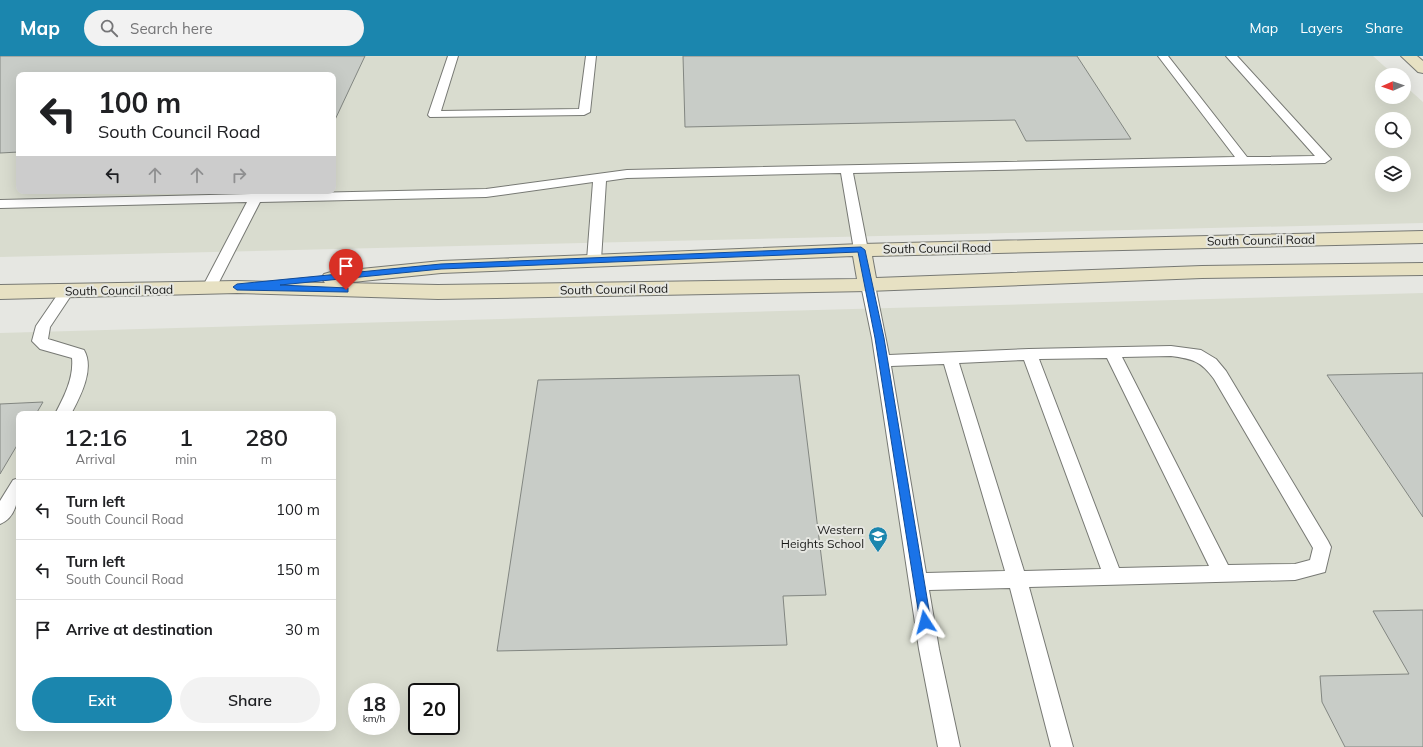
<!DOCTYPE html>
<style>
:root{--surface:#fff;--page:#f2f2f2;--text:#202124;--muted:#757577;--line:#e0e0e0;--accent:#1b86ae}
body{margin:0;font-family:Mulish,sans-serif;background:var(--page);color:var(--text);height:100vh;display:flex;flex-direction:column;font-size:15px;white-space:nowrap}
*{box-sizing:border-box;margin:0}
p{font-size:13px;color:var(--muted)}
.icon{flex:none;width:22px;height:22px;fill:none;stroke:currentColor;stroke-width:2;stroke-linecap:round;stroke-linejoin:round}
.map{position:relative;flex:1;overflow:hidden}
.sheet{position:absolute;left:16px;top:355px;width:320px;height:320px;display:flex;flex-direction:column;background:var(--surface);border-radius:8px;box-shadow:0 4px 16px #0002}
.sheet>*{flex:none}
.top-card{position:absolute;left:16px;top:16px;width:320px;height:122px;border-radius:8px;box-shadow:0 4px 16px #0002;background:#fff;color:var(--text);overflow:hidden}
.needle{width:26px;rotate:268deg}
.fabs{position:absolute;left:1375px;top:12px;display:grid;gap:8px}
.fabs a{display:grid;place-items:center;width:36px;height:36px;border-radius:50%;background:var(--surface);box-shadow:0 4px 16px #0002;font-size:20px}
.speed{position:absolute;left:348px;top:627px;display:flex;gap:8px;font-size:20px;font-weight:700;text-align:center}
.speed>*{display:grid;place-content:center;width:52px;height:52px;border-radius:50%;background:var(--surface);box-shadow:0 4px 16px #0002;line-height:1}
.speed small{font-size:10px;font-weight:400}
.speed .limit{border:2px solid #111;border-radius:6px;background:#fff;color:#111}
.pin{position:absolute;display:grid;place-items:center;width:34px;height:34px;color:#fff;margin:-41px -17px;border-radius:50% 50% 50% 0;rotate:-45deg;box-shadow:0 0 4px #0007}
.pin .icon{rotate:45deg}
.me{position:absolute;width:44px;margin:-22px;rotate:351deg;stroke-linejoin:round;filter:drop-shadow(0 0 3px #0008)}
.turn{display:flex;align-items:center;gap:14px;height:84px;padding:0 16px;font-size:18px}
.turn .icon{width:52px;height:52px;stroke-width:2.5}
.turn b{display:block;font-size:28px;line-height:34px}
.lanes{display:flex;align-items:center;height:38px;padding:0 16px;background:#0003;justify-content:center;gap:20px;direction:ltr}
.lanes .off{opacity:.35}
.eta{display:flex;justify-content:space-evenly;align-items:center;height:68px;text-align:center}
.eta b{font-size:24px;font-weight:600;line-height:28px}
.primary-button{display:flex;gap:8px;margin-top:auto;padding:8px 16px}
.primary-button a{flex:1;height:46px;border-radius:24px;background:var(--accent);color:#fff;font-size:16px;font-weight:600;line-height:46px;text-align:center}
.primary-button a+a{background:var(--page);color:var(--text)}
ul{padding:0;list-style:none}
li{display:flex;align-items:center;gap:12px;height:60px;padding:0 16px;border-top:1px solid var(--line)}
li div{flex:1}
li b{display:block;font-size:15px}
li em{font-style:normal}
header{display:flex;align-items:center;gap:24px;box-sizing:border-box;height:56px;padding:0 20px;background:var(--accent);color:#fff}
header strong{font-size:19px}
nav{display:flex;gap:22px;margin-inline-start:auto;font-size:14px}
.search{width:280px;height:36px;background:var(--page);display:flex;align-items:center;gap:10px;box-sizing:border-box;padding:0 14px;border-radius:22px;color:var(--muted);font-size:15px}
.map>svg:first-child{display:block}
</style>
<header>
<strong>Map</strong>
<div class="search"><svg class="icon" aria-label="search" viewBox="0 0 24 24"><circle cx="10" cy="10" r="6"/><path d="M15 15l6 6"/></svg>Search here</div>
<nav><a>Map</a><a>Layers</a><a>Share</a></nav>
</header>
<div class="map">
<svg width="1423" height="691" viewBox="0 0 1423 691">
<rect width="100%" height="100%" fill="#e6e7e2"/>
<!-- built -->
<path fill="#d9dccf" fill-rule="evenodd" d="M 0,0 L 1373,0 L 1394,19 L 1382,19 L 1382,41 L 1404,41 L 1404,29 L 1423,46 L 1423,167 L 0,201 ZM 19,19 L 333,19 L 333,135 L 19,135 ZM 1382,63 L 1404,63 L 1404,85 L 1382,85 ZM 1382,107 L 1404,107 L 1404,129 L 1382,129 Z
M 1423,237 L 1423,691 L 0,691 L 0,277 ZM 19,358 L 333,358 L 333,672 L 19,672 ZM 357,636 L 391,636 L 391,670 L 357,670 ZM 417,636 L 451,636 L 451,670 L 417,670 Z"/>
<!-- building -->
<path fill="#c8ccc7" stroke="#828681" d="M 0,0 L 365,0 L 333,68 L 333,19 L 19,19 L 19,96 L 0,97 Z
M 683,0 L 1077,0 L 1131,83 L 1026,85 L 1015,64 L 685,71 Z
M 1423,317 L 1423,461 L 1327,319 Z
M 799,319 L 826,539 L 783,540 L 787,589 L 497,595 L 538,324 Z
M 43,346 L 36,358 L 19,358 L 19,386 L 0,418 L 0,348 Z
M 1423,554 L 1423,691 L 1345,691 L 1322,646 L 1320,620 L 1409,618 L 1373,555 Z"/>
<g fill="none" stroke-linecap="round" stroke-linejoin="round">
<!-- lane casing -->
<g stroke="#777974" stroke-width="2">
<path id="lane" d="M 448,0 L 458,0 L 441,55 L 579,53 L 586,0 L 596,0 L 590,56 L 584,59 L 430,61 L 428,59 Z
M 1158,0 L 1168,0 L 1247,101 L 1315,100 L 1226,0 L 1237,0 L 1331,103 L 1325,107 L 853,117 L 868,194 L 866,197 L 856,197 L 854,194 L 841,117 L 627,122 L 606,125 L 601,204 L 599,207 L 589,207 L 587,204 L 593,126 L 486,141 L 260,146 L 216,232 L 214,235 L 204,235 L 202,232 L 247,146 L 0,152 L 0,144 L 251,138 L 253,135 L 265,135 L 264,138 L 486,133 L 627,114 L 1235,101 Z
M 868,224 L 873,226 L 875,229 L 889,299 L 1029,293 L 1171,290 L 1201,294 L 1216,303 L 1226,315 L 1328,485 L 1331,491 L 1325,516 L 1295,524 L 1029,531 L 1073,691 L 1051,691 L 1010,532 L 929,534 L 939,593 L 960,691 L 938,691 L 919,593 L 872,282 L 861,229 L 863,226 ZM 1171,300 C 1193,303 1201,305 1214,323 L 1313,492 L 1310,504 L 1295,508 L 1228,509 L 1122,301 ZM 1107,302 L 1209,510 L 1119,512 L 1039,303 ZM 1024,304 L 1101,513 L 1024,515 L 959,307 ZM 944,308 L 1005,515 L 926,517 L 891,310 Z
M 67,230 L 72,232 L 74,235 L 50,271 L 48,283 L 84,294 C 95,313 80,341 71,358 L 55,358 C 64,341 74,322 72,302 L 40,293 L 32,285 L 36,270 L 62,232 Z
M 19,422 C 19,438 18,461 0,468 L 0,445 L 13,424 Z"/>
</g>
<!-- secondary casing -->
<g stroke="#777974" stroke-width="2">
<path id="secondary" d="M 1401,0 L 1417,0 L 1423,5 L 1423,17 L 1418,16 Z
M 1423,175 L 1423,187 L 872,200 L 876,222 L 1202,210 L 1423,207 L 1423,219 L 1202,222 L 868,235 L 438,243 L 237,237 L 0,243 L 0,229 L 237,225 L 325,227 L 321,222 L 324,218 L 331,216 L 441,205 L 861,188 ZM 853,200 L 857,223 L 438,229 L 343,227 L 441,217 Z"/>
</g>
<!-- lane -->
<use href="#lane" fill="#fff" fill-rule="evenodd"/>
<!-- secondary -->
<use href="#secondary" fill="#e7e1c3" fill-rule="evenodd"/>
</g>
<!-- route -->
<path fill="#1a73e8" stroke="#114b97" d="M 861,191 L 865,194 L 884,282 L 931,566 L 929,570 L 925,571 L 921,570 L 920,566 L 875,282 L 858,196 L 441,213 L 280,229 L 348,232 L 348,236 L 346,236 L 237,234 L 233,231 L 237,228 L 441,208 Z"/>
<!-- icons -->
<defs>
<g id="school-pin" transform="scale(1)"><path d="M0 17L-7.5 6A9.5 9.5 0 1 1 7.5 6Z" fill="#1b86ae" stroke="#e6e7e2"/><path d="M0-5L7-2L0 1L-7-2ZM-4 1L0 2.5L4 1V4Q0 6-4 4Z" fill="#fff"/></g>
</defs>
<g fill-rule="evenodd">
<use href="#school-pin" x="878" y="480"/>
</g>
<g text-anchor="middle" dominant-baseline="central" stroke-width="4" stroke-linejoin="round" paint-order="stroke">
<!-- street labels -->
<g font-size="12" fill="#191917" stroke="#e6e7e2">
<text transform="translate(1261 184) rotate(-1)">South Council Road</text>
<text transform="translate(937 192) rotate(-1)">South Council Road</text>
<text transform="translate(614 233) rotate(-1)">South Council Road</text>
<text transform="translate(119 234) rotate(-1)">South Council Road</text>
</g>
<!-- poi labels -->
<g font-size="12" fill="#191917" stroke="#e6e7e2" text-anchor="end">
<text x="864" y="473">Western<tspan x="864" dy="14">Heights School</tspan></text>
</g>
</g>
</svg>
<div class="fabs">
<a><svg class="needle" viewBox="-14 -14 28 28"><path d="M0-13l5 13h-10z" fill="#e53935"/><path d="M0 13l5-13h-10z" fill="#757577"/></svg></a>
<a><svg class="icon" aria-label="search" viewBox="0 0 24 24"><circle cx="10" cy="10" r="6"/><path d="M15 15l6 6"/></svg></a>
<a><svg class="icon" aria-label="layers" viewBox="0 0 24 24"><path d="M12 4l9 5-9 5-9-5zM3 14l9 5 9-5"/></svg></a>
</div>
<div class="speed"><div>18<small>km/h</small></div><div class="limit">20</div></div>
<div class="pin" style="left:346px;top:234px;background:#d93025"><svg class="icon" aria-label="arrive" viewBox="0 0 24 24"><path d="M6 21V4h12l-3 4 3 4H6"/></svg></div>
<svg class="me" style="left:925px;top:566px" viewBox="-20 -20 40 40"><path d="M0-17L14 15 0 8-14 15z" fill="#1a73e8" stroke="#fff" stroke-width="4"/></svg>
<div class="top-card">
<div class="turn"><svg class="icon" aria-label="left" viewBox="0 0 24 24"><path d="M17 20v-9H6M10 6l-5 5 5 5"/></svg><div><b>100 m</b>South Council Road</div></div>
<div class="lanes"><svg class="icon" aria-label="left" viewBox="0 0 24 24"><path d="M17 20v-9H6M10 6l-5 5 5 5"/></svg><svg class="icon off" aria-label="ahead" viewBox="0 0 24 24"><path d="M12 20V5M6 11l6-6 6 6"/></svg><svg class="icon off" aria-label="ahead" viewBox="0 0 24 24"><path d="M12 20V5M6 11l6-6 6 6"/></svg><svg class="icon off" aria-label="right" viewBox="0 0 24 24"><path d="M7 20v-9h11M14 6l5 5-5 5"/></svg></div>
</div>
<section class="sheet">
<div class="eta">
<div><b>12:16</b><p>Arrival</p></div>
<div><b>1</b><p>min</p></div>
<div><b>280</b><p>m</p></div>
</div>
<ul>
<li><svg class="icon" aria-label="left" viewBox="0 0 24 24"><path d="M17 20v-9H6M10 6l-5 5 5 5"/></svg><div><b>Turn left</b><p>South Council Road</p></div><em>100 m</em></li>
<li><svg class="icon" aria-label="left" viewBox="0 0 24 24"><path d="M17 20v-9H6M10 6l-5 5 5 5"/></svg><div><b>Turn left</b><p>South Council Road</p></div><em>150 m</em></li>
<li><svg class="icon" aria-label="arrive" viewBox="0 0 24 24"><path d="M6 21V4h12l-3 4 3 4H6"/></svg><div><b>Arrive at destination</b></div><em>30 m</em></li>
</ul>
<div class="primary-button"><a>Exit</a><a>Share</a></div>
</section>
</div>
